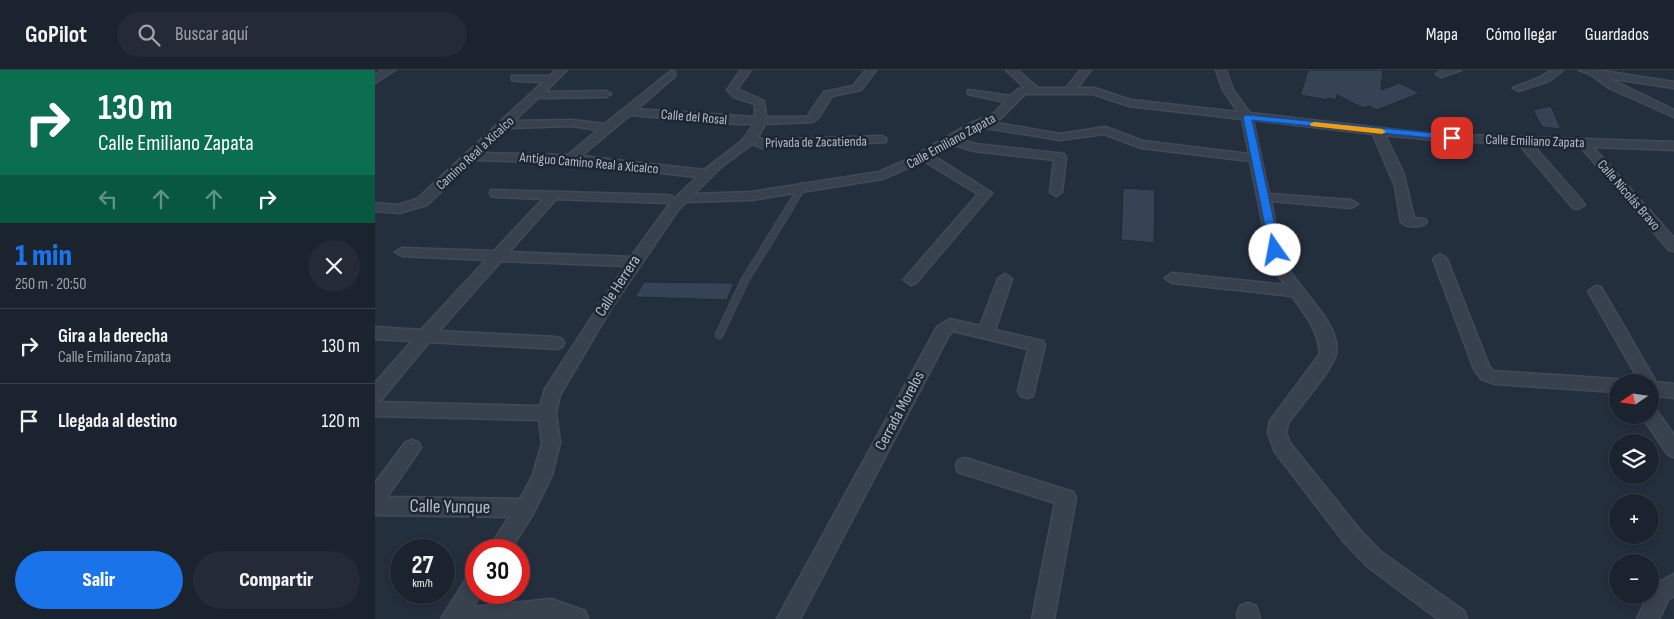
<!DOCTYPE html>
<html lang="es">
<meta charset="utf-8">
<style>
:root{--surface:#1b232e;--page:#242b36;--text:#f1f3f6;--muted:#a0a4aa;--line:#39404a;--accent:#1a73e8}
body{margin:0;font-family:"Sofia Sans Condensed",sans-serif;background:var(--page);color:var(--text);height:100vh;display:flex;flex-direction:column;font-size:19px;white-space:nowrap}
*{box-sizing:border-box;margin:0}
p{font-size:16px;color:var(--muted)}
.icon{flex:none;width:28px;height:28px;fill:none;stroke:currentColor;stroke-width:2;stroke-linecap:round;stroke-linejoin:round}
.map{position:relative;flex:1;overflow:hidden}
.sheet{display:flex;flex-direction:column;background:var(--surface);width:375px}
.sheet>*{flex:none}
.top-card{background:#0b6e4f;color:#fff;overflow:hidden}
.needle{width:32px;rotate:257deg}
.fabs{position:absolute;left:1234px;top:304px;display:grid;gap:10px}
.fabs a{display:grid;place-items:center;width:50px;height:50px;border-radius:50%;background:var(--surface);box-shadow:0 2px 8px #0003,0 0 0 1px var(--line);font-size:25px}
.speed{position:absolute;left:15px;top:469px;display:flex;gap:10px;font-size:25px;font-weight:700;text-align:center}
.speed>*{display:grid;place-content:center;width:65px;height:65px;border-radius:50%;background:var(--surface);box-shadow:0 2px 8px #0003,0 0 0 1px var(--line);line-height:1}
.speed small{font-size:12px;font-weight:400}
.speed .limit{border:8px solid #d22;background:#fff;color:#111}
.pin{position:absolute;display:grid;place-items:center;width:42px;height:42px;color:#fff;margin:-21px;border-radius:10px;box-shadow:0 2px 8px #0006}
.me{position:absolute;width:55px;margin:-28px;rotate:348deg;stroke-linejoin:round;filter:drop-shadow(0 0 4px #0008)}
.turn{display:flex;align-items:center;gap:18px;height:105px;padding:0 15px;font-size:22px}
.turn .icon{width:65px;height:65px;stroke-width:2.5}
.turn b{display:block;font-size:35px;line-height:42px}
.lanes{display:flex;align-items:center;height:48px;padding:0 15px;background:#0003;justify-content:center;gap:25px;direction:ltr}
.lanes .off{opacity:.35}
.round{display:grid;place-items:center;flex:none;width:52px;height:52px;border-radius:26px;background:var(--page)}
.head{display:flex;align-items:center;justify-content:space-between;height:85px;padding:0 15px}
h1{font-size:30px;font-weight:800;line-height:38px;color:var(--accent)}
.action{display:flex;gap:10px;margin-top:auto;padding:10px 15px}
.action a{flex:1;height:58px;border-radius:30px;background:var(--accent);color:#fff;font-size:20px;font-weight:800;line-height:58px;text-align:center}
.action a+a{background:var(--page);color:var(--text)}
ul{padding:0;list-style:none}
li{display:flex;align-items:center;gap:15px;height:75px;padding:0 15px;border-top:1px solid var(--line)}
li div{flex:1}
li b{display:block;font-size:19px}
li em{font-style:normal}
header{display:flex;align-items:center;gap:30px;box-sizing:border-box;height:70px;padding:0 25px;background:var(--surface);border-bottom:1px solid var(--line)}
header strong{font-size:24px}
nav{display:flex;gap:28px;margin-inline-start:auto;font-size:18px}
.search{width:350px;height:45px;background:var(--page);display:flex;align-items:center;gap:12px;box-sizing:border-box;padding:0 18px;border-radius:28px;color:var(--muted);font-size:19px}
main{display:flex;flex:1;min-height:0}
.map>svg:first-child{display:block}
</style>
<header>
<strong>GoPilot</strong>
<div class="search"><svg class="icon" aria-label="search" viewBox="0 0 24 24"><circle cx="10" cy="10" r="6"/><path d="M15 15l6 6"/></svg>Buscar aquí</div>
<nav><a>Mapa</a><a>Cómo llegar</a><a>Guardados</a></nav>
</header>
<main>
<section class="sheet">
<div class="top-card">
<div class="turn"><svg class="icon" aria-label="right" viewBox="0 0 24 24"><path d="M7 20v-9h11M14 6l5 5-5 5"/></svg><div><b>130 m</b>Calle Emiliano Zapata</div></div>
<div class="lanes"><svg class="icon off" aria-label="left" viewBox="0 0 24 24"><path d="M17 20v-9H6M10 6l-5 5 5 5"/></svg><svg class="icon off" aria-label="ahead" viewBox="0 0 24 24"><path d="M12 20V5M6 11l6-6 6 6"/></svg><svg class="icon off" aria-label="ahead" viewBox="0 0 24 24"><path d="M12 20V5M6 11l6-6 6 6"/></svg><svg class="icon" aria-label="right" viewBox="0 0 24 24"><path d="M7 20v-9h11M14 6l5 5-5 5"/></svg></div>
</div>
<div class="head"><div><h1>1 min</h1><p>250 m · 20:50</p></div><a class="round"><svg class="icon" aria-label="close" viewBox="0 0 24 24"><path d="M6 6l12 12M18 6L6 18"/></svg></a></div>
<ul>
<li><svg class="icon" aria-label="right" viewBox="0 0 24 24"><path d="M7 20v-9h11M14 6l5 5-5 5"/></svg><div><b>Gira a la derecha</b><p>Calle Emiliano Zapata</p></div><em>130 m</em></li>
<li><svg class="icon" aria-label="arrive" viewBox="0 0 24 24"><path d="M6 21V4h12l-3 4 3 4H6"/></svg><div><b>Llegada al destino</b></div><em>120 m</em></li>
</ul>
<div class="action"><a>Salir</a><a>Compartir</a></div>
</section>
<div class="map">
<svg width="1299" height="549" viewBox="0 0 1299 549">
<rect width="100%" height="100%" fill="#242f3e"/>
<!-- building -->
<path fill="#364354" stroke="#1f2835" d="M 933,0 L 1008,0 L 1006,20 L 1024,13 L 1045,23 L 1002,40 L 995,36 L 988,38 L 962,25 L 961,30 L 953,28 L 953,30 L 925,25 Z
M 1176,36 L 1186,59 L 1167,57 L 1158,40 Z
M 748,118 L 780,120 L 779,173 L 746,170 Z
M 269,212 L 359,213 L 352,230 L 260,227 Z"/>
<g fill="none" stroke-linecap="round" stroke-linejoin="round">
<!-- lane-far1 casing -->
<g stroke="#414a57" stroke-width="8">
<path id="lane-far1" d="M 414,138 L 428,116"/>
</g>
<!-- lane casing -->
<g stroke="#414a57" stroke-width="9">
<path id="lane" d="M 344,265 L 370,210 L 415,137"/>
</g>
<!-- street casing -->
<g stroke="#414a57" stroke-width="3">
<path id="street" d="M 8,0 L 20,0 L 0,13 L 0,5 Z
M 181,0 L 192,0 L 170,22 L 231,21 L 236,24 L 231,27 L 163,28 L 139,51 L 197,50 L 230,54 L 296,1 L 300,2 L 300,6 L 262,39 L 380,47 L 380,34 L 359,27 L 352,20 L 366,0 L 376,0 L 362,19 L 389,31 L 391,47 L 432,47 L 449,22 L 478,16 L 491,0 L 501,0 L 486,20 L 457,26 L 444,47 L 438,52 L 390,54 L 383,67 L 388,70 L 507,66 L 511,68 L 511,72 L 386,78 L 377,74 L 346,97 L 319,124 L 376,122 L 504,102 L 534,89 L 594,54 L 618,44 L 630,32 L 593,24 L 593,20 L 636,26 L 643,19 L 650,18 L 631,0 L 642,0 L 663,18 L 691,18 L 706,0 L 716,0 L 702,18 L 719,18 L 756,30 L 863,42 L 848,20 L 841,0 L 851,0 L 858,20 L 875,43 L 1058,64 L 1299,72 L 1299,80 L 1218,77 L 1299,168 L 1299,181 L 1294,180 L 1205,76 L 1157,74 L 1208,132 L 1210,135 L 1203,139 L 1198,138 L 1144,74 L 1058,70 L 1010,65 L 1029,105 L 1039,148 L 1050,149 L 1052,152 C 1046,158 1032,158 1026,152 L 1020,116 L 998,64 L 878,50 L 894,124 L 976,130 L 983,134 L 976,138 L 896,131 C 900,148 904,182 911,195 C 923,219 967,254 961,284 C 958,299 923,339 913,353 L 911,363 L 915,373 L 984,459 L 1006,482 L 1089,541 L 1092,549 L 1063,549 L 992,496 L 970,473 L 900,382 L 893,363 L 895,351 L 945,284 C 943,260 931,245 917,226 L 797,213 L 790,208 L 797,203 L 910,215 L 896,195 L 875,91 L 766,78 L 729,64 L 685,70 L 605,57 L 584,69 L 600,74 L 689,84 L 691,87 L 687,122 L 681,126 L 675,122 L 679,90 L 599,81 L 576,74 L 557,85 L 617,123 L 541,213 L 536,215 L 529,210 L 531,207 L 603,124 L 549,91 L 507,109 L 376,130 L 311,132 L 303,140 L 235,240 L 185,325 L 181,343 L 185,373 L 177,405 L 158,444 L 135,480 L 113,480 L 134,447 L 0,445 L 0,413 L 30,373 L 37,370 L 44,373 L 46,378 L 12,427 L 145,429 L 158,405 L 167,373 L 164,350 L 0,346 L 0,332 L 165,336 L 170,319 L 250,196 L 126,191 L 64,261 L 181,267 L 187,269 L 189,273 L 187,277 L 181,279 L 54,272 L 6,330 L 0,332 L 0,313 L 37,271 L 0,269 L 0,257 L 46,260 L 111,190 L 27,186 L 20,182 L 27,178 L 119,181 L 168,129 L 121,127 L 116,126 L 115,123 L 116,120 L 292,125 L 297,126 L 298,130 L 322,107 L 196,93 L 99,90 L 52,135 L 24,143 L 0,141 L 0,133 L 23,135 L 42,129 L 168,12 L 141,11 L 137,10 L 137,6 L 175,6 ZM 650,24 L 718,24 L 754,36 L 867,49 L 874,84 L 768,71 L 730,57 L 685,64 L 616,52 L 626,48 ZM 255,45 L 362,54 L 379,54 L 367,71 L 329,100 L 206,86 ZM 197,56 L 223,60 L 193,85 L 106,83 L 132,58 ZM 181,129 L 292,133 L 296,132 L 256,187 L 134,182 Z
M 1069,0 L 1086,0 L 1066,7 L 1061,4 Z
M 1176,0 L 1188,0 L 1174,11 L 1143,21 L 1138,18 L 1166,7 Z
M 1204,0 L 1222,0 L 1299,12 L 1299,18 L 1233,8 L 1299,40 L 1299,47 L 1234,18 L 1215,4 Z
M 1065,184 L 1072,189 L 1114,296 L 1118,301 L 1242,309 L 1249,312 L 1242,312 L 1242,322 L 1120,314 L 1106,309 L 1099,299 L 1058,189 Z
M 630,204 L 637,209 L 620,260 L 668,271 L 670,275 L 658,326 L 652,328 L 646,326 L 643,321 L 653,279 L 578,261 L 574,265 L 425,549 L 402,549 L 562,257 L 575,249 L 605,256 L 623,209 Z
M 1221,216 L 1226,217 L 1281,312 L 1299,314 L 1299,328 L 1275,325 L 1275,312 L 1265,312 L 1213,221 Z
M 1275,338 L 1281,340 L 1299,365 L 1299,387 L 1292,384 L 1266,345 L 1275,345 Z
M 590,388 L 698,422 L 701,428 L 679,549 L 657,549 L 680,433 L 583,402 L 581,396 L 583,390 Z
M 101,503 L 101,522 L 107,522 L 98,537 L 176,529 L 210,541 L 213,549 L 66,549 L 93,506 Z
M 1299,504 L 1299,526 L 1293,530 L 1284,549 L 1262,549 L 1273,525 L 1275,525 L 1277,516 Z
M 873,533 L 881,536 L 885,549 L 863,549 L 862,544 L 865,536 Z"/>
</g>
<!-- lane-far1 -->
<use href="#lane-far1" stroke="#38414e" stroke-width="5.5"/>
<!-- lane -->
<use href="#lane" stroke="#38414e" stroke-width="7"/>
<!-- street -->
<use href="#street" fill="#38414e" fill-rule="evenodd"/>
</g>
<!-- route -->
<path fill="#1a73e8" stroke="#114b97" d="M 872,45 L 1077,65 L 1081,68 L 1077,70 L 877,50 L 905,180 L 900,183 L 895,180 L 868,47 Z"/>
<!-- slow -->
<path fill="#f59e0b" d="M 939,52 L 1007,59 L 1011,62 L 1007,64 L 936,56 L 935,54 Z"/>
<g text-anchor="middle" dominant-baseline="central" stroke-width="5" stroke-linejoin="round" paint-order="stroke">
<!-- far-street labels -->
<g font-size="14" fill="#b4bcc9" stroke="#1d2633">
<text transform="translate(319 47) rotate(5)">Calle del Rosal</text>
<text transform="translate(576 71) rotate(-29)">Calle Emiliano Zapata</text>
<text transform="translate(1160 71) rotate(2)">Calle Emiliano Zapata</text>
<text transform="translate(441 72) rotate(-1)">Privada de Zacatienda</text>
<text transform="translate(100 83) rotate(-43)">Camino Real a Xicalco</text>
<text transform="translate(214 93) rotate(5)">Antiguo Camino Real a Xicalco</text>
<text transform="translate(1254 125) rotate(49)">Calle Nicolás Bravo</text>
</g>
<!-- street labels -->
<g font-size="16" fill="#b4bcc9" stroke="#1d2633">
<text transform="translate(243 216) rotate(-57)">Calle Herrera</text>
<text transform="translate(525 341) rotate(-62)">Cerrada Morelos</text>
</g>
<!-- near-street labels -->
<g font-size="19" fill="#b4bcc9" stroke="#1d2633">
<text transform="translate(75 437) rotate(1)">Calle Yunque</text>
</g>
</g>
</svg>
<div class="fabs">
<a><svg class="needle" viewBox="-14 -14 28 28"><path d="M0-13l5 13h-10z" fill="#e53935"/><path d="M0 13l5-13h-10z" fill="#a0a4aa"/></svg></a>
<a><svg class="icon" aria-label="layers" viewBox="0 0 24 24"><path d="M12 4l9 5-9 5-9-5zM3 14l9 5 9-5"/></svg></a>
<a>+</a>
<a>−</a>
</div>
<div class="speed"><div>27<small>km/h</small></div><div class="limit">30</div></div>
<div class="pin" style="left:1077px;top:68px;background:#d93025"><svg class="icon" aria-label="arrive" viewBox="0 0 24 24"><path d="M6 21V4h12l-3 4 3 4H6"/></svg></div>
<svg class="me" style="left:900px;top:180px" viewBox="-20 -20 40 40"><circle r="19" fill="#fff"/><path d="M0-13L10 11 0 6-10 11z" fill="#1a73e8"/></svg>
</div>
</main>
